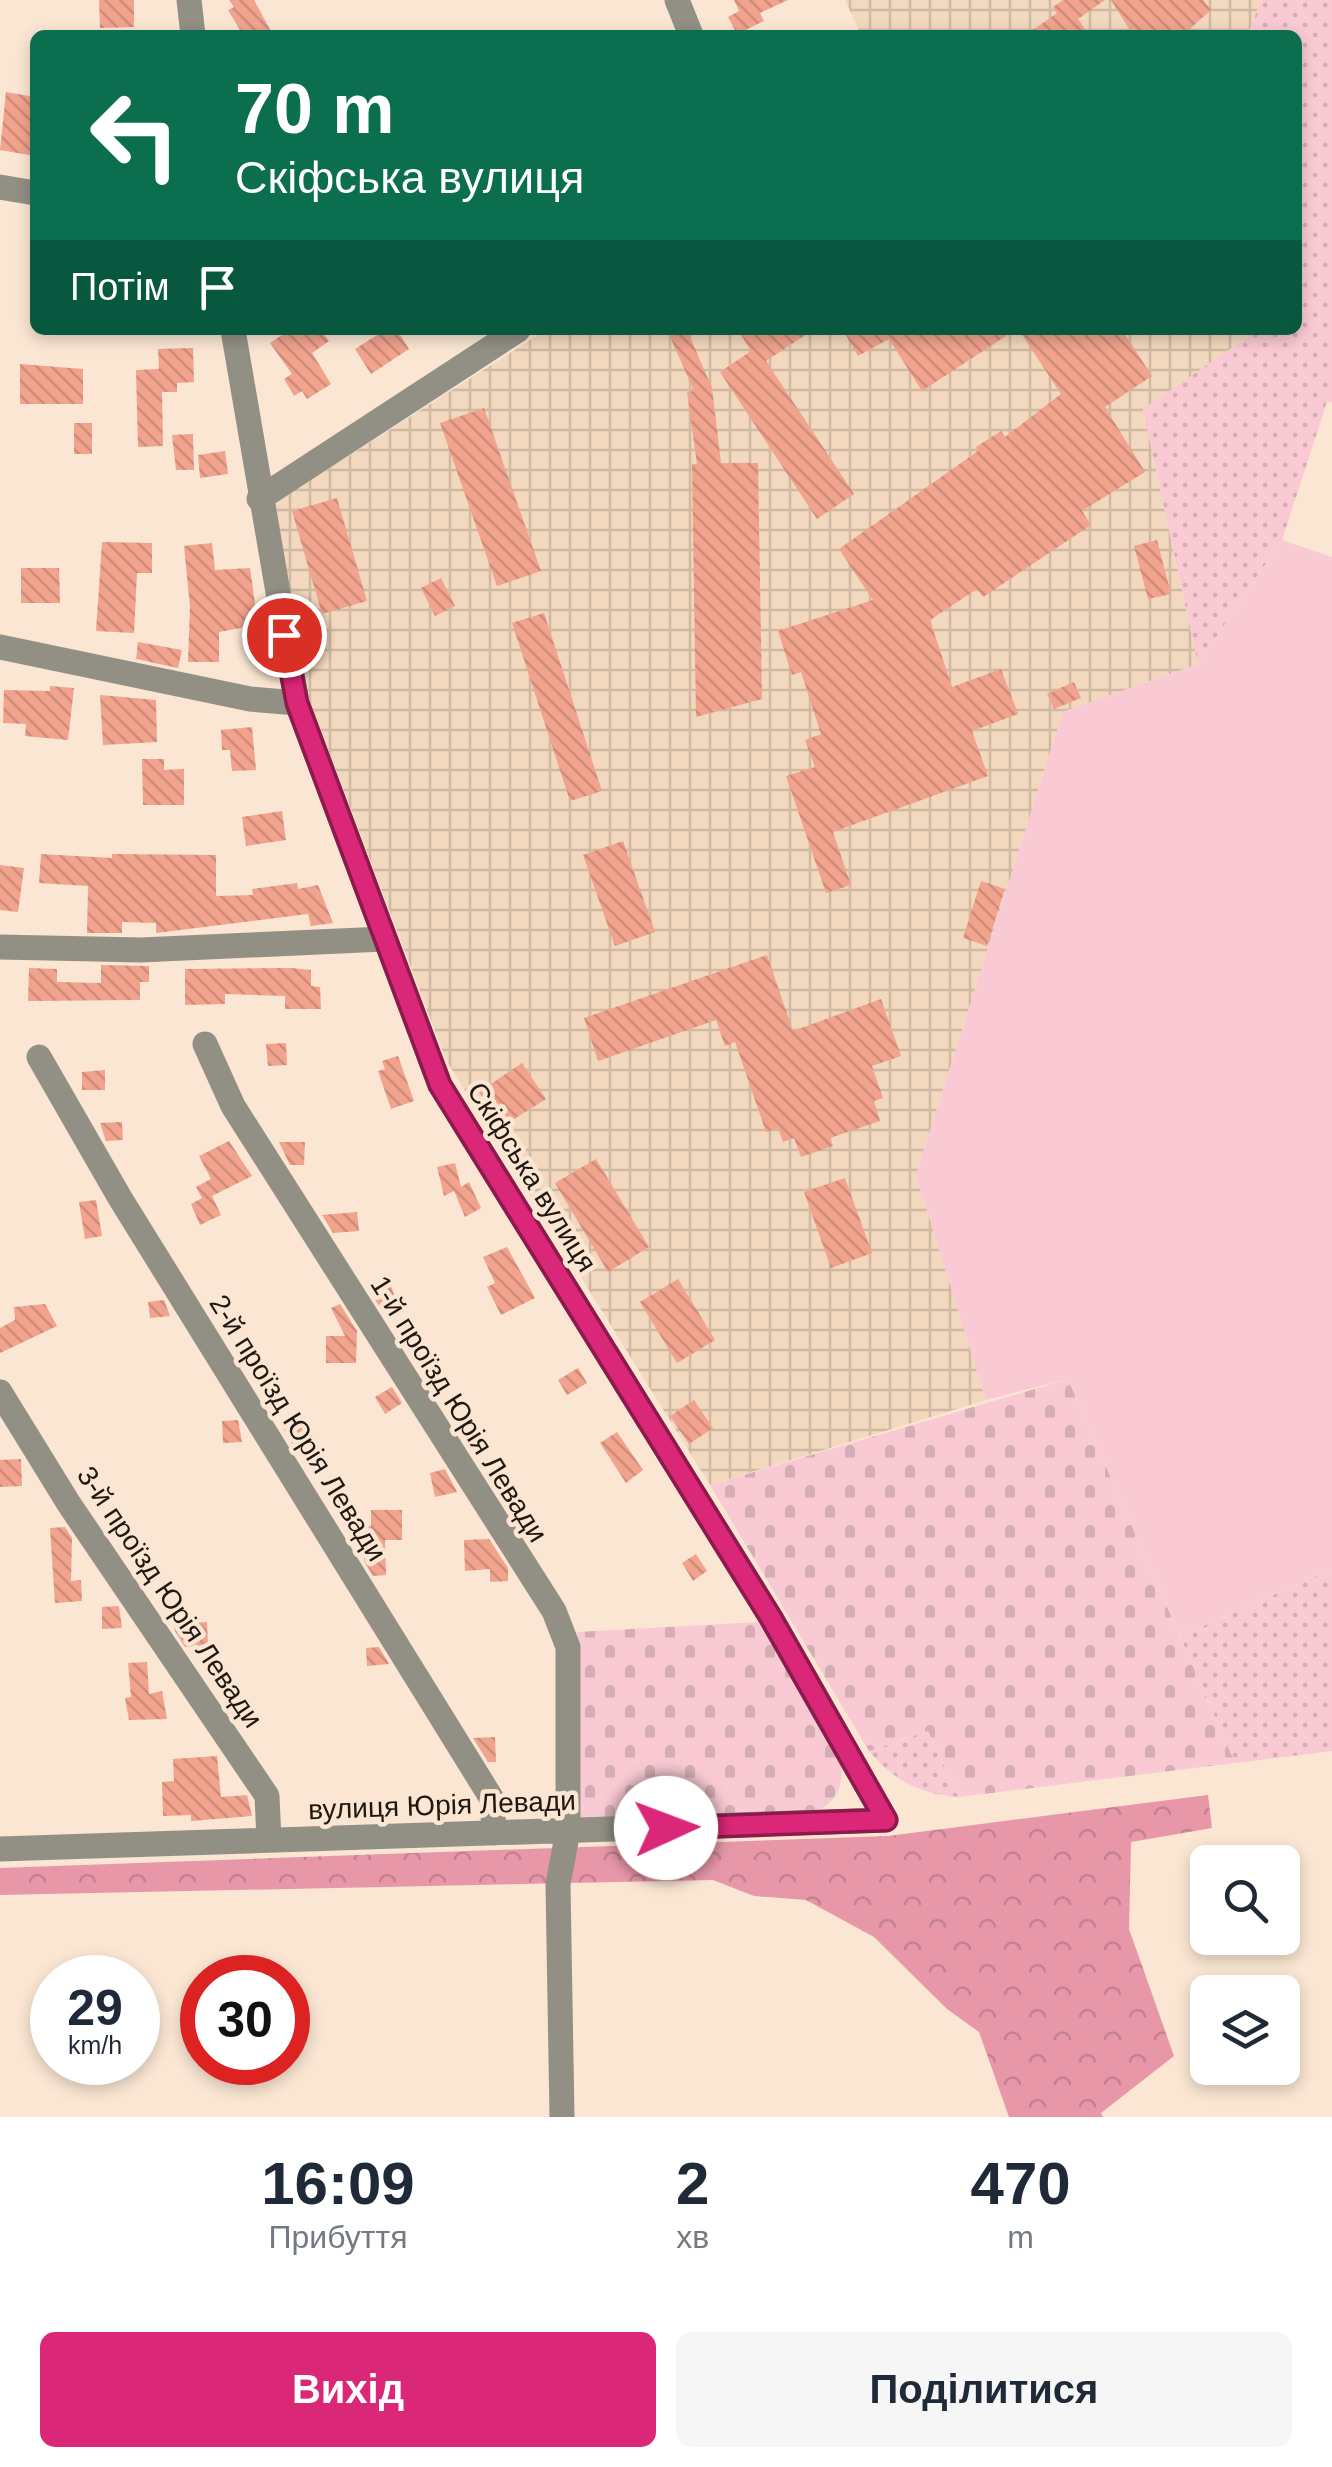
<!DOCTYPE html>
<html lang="uk">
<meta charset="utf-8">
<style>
:root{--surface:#fff;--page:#f6f6f7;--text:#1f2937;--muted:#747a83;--accent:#db2777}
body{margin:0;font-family:Arial,sans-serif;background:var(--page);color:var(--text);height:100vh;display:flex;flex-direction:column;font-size:38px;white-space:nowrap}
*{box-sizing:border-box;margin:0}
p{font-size:32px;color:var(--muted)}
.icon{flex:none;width:55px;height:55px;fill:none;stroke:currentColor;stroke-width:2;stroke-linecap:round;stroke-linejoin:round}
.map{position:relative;height:2117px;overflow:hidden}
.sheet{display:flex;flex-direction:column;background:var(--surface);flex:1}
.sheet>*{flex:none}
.guide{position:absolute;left:30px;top:30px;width:1272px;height:305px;border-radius:15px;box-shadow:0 5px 15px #0003;background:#0b6e4f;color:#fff;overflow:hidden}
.buttons{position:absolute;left:1190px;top:1845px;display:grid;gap:20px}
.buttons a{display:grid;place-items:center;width:110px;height:110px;border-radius:15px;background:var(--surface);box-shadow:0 5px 15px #0003;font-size:50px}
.speed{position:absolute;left:30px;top:1955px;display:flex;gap:20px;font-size:50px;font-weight:700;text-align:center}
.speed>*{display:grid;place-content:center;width:130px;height:130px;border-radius:50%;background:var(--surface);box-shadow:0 5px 15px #0003;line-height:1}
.speed small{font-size:25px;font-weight:400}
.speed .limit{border:15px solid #d22;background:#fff;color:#111}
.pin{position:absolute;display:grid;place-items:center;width:85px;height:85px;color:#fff;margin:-42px;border:5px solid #fff;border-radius:50%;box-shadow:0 2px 10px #0007}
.me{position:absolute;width:110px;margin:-55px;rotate:88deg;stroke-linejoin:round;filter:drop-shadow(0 0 8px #0008)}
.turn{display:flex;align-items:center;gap:35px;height:210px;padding:0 40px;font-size:45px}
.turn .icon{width:130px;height:130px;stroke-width:2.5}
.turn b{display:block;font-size:70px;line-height:85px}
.then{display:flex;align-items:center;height:95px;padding:0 40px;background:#0003;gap:20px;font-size:38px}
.eta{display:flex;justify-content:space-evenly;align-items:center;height:170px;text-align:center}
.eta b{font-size:60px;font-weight:700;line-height:70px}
.button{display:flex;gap:20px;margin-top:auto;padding:20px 40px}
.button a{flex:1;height:115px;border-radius:15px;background:var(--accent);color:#fff;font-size:40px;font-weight:700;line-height:115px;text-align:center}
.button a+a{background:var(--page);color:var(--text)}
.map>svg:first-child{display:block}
</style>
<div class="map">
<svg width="1332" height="2117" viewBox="0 0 1332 2117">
<defs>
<pattern id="industrial-grid" width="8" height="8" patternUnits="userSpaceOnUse" patternTransform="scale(2.5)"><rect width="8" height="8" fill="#f2d8be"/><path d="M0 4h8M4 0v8" fill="none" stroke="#cfb9a2"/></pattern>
<pattern id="grass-dots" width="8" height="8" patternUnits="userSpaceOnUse" patternTransform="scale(2.5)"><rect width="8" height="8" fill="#f9cad3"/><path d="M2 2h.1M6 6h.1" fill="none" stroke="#d5adb4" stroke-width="1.8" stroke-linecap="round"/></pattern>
<pattern id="forest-crowns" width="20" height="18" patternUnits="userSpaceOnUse" patternTransform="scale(2.5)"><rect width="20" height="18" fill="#e797a8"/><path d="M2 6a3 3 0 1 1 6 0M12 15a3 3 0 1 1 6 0" fill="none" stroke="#c68190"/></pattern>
<pattern id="cemetery-stones" width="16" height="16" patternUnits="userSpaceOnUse" patternTransform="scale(2.5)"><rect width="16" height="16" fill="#f9cad3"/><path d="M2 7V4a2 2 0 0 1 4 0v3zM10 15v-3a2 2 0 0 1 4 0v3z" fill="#d5adb4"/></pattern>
<pattern id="building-back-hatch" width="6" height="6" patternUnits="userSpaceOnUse" patternTransform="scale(2.5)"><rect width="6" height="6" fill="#f1a38e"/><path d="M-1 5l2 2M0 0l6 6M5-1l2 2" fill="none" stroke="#ce8c79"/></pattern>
</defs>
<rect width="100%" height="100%" fill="#fae6d2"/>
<!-- industrial -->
<path fill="url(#industrial-grid)" d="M 845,0 L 1261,0 L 1248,35 L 861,35 Z
M 546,330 L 1258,330 L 1143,409 L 1198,664 L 1063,712 L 916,1175 L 986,1400 L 710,1485 L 446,1060 L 308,696 L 275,503 Z"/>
<!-- grass -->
<path fill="url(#grass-dots)" d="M 1261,0 L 1332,0 L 1332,402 L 1327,402 L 1282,540 L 1198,664 L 1143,409 L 1258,330 L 1298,330 L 1298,35 L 1248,35 Z
M 1332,1569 L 1332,1751 L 1235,1763 L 1180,1636 Z
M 928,1731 L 959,1797 C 919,1794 895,1781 869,1751 Z"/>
<!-- forest -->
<path fill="url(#forest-crowns)" d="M 1208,1795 L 1212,1828 L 1131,1842 L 1129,1929 L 1174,2056 L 1101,2113 L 1103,2117 L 1009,2117 L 979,2032 L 947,2009 L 874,1937 L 806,1900 L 754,1896 L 713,1880 L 0,1895 L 0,1868 L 888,1836 Z"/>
<!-- cemetery -->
<path fill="url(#cemetery-stones)" d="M 1068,1379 L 1235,1763 L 959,1797 L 928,1731 L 869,1751 L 710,1485 Z
M 759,1622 L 841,1763 C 843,1785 839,1797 820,1810 L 579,1820 L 577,1632 Z"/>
<!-- garden -->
<path fill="#f9cad3" d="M 1282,540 L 1332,557 L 1332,1569 L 1180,1636 L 1068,1379 L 986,1400 L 916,1175 L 1063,712 L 1198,664 Z"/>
<!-- building -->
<path fill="url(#building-back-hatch)" d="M 99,0 L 134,0 L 134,27 L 100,28 Z
M 229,0 L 254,0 L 273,35 L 243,35 L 228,10 L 234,7 Z
M 734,0 L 788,0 L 760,13 L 764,21 L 737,34 L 728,17 L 739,11 Z
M 1063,0 L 1105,0 L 1078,19 L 1089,35 L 1026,35 L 1057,13 L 1053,7 Z
M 1111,0 L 1203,0 L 1211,10 L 1183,35 L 1133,35 Z
M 6,92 L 35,97 L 35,156 L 0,150 Z
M 289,330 L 321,330 L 329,341 L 312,353 L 331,384 L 307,399 L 302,391 L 294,396 L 284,379 L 292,374 L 270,343 Z
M 385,330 L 397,330 L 409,349 L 371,374 L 355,349 Z
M 667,330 L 687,330 L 712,388 L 721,463 L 758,463 L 762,699 L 696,717 L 692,464 L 697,464 L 687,392 L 694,391 Z
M 738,330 L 813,330 L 766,361 L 854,494 L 817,519 L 720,372 L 751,351 Z
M 843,330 L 1015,330 L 922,391 L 889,339 L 858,356 Z
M 1019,330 L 1122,330 L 1152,376 L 1105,407 L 1145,472 L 1082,511 L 1091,525 L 983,597 L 977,589 L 930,620 L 952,687 L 1001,669 L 1018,714 L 972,731 L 988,776 L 833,832 L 851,885 L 826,893 L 786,776 L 815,767 L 805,740 L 821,734 L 801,672 L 792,675 L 778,631 L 873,600 L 839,549 L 978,451 L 976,447 L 1001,431 L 1005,437 L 1061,394 Z
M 193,348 L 194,382 L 177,383 L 177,392 L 162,392 L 163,446 L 138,447 L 136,370 L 159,369 L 158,349 Z
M 20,364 L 83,369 L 83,404 L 20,404 Z
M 484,408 L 541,571 L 497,586 L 440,423 Z
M 74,423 L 92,423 L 92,454 L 74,454 Z
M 193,434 L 194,470 L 176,470 L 172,435 Z
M 225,451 L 228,474 L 200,478 L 198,455 Z
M 337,498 L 367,601 L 322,614 L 292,511 Z
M 1157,540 L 1171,594 L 1148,599 L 1134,546 Z
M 102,542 L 152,543 L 152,573 L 137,573 L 134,633 L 96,631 Z
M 212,543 L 215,570 L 250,568 L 258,625 L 219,632 L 219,662 L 188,662 L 190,606 L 184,546 Z
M 21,568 L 59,568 L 60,603 L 21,603 Z
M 441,578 L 455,606 L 435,616 L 421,588 Z
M 544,613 L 602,791 L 570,801 L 512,623 Z
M 138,642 L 182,650 L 178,668 L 136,659 Z
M 1074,682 L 1081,698 L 1054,709 L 1047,694 Z
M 50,686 L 74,688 L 68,740 L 25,736 L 26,724 L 3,723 L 4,690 L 50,691 Z
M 100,695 L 156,700 L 157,742 L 103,745 Z
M 252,727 L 256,770 L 232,771 L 230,750 L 222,750 L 221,730 Z
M 142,759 L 164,759 L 164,770 L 184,769 L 184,805 L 143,805 Z
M 282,811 L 286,840 L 246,846 L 242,817 Z
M 623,841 L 655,932 L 615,946 L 583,855 Z
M 41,854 L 112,858 L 112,854 L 216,855 L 216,896 L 253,895 L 252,889 L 297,883 L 298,889 L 318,885 L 333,923 L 311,926 L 308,914 L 156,933 L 156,923 L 122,922 L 122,933 L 87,933 L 88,886 L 39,883 Z
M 0,865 L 24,868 L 18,912 L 0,910 Z
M 981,881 L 1005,889 L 987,946 L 963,938 Z
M 767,955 L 793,1031 L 881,999 L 901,1056 L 872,1066 L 883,1098 L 874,1101 L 880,1121 L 830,1138 L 833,1146 L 801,1157 L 794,1138 L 783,1142 L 778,1128 L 766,1132 L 735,1042 L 725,1046 L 716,1020 L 598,1061 L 584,1018 Z
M 101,965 L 149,966 L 149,982 L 140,982 L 140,1000 L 28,1001 L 29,968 L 57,969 L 57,982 L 101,983 Z
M 291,968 L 311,970 L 311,986 L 320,987 L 321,1009 L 285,1009 L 285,996 L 225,994 L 225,1004 L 185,1005 L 185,969 Z
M 286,1043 L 287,1065 L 268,1066 L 266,1044 Z
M 398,1056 L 414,1101 L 391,1109 L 378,1071 L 385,1069 L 382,1061 Z
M 522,1063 L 546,1099 L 501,1127 L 479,1092 Z
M 105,1070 L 105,1090 L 82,1090 L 82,1072 Z
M 122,1122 L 123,1140 L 106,1141 L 100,1123 Z
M 229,1141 L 252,1176 L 212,1196 L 221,1215 L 200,1225 L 191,1204 L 202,1198 L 196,1187 L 211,1179 L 199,1156 Z
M 279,1142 L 305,1142 L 304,1165 L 290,1165 Z
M 596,1159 L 649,1247 L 608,1272 L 555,1183 Z
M 455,1163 L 461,1187 L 469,1182 L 481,1208 L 465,1217 L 454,1191 L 444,1196 L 437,1167 Z
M 845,1178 L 872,1253 L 831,1268 L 804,1192 Z
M 96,1200 L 102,1236 L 85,1239 L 79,1202 Z
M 357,1212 L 359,1231 L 333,1233 L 322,1215 Z
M 507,1247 L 535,1298 L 501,1315 L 487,1287 L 495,1283 L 483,1257 Z
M 678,1279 L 715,1340 L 677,1363 L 640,1302 Z
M 391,1286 L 397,1303 L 381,1309 L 371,1293 Z
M 164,1300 L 170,1316 L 150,1318 L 148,1302 Z
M 45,1304 L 57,1326 L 0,1353 L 0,1328 L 15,1320 L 14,1307 Z
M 340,1304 L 357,1331 L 356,1363 L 326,1363 L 326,1336 L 345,1336 L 331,1308 Z
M 578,1368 L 587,1383 L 567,1395 L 558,1380 Z
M 392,1387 L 402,1403 L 385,1414 L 375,1397 Z
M 694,1400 L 713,1428 L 689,1444 L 670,1416 Z
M 238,1420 L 242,1442 L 223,1443 L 222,1421 Z
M 280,1422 L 302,1422 L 302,1446 L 293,1446 Z
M 617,1432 L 643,1470 L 626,1483 L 600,1443 Z
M 21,1459 L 22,1486 L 0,1487 L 0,1460 Z
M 445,1469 L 457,1492 L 435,1497 L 430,1473 Z
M 371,1510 L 402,1510 L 402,1540 L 385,1540 L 386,1575 L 373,1576 L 364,1561 L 363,1528 L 371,1526 Z
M 65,1527 L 72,1538 L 71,1581 L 81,1580 L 82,1601 L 55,1603 L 50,1528 Z
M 489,1539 L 508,1568 L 508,1581 L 490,1582 L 490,1569 L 465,1571 L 464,1540 Z
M 696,1554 L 707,1571 L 693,1581 L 682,1563 Z
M 119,1606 L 122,1628 L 102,1629 L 102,1607 Z
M 207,1622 L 208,1645 L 185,1647 L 175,1631 L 174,1624 Z
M 379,1647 L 389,1664 L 367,1666 L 366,1648 Z
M 147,1662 L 149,1694 L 162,1691 L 167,1719 L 129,1720 L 125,1698 L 131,1697 L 128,1663 Z
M 495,1737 L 496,1762 L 488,1762 L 473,1738 Z
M 217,1756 L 221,1797 L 247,1795 L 252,1816 L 191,1821 L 191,1815 L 163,1816 L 162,1782 L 174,1781 L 173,1759 Z"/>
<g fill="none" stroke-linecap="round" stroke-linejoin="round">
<!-- minor -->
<path stroke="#929085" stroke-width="25" d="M 189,0 L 193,35
M 677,0 L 691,35
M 0,187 L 35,193
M 259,499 L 518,330
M 0,647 L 250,699 L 297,703
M 0,947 L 141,950 L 384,939
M 205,1044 L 233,1106 L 554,1611 L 568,1647 L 568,1831 L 558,1884 L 562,2117
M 39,1057 L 120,1198 L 492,1799 L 494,1833
M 0,1392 L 69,1504 L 267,1796 L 269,1840
M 0,1849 L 886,1820 L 771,1618 L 440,1085 L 297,703 L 233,330"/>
</g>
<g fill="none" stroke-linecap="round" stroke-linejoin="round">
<!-- route casing -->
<g stroke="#8e194d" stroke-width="25">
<path id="route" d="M 284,635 L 297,703 L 440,1085 L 771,1618 L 886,1820 L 666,1828"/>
</g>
<!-- route -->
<use href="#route" stroke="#db2777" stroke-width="18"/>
</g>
<g text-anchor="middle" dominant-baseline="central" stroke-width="9" stroke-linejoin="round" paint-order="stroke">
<!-- street labels -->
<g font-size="28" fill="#1f1811" stroke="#fae6d2">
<text transform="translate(532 1177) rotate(58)">Скіфська вулиця</text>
<text transform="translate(459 1409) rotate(58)">1-й проїзд Юрія Левади</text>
<text transform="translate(298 1428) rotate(58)">2-й проїзд Юрія Левади</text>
<text transform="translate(170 1597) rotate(56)">3-й проїзд Юрія Левади</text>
<text transform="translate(442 1805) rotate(-2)">вулиця Юрія Левади</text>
</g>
</g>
</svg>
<div class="buttons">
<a><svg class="icon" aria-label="search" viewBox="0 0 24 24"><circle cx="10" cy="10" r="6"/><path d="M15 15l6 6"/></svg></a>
<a><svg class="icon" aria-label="layers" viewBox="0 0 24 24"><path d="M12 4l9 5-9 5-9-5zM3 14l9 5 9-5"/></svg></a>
</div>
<div class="speed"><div>29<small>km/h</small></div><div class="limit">30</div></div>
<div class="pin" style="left:284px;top:635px;background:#d93025"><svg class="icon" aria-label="arrive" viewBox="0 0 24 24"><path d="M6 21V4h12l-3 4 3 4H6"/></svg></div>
<svg class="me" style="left:666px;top:1828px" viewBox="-20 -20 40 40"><circle r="19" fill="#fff"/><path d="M0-13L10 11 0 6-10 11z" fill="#db2777"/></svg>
<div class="guide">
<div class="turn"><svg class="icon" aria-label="left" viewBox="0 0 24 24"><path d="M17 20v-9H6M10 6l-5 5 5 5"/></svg><div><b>70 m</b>Скіфська вулиця</div></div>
<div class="then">Потім<svg class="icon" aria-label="arrive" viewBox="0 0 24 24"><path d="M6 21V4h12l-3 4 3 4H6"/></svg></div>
</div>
</div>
<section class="sheet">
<div class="eta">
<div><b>16:09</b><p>Прибуття</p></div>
<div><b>2</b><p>хв</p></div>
<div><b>470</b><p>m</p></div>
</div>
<div class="button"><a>Вихід</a><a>Поділитися</a></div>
</section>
